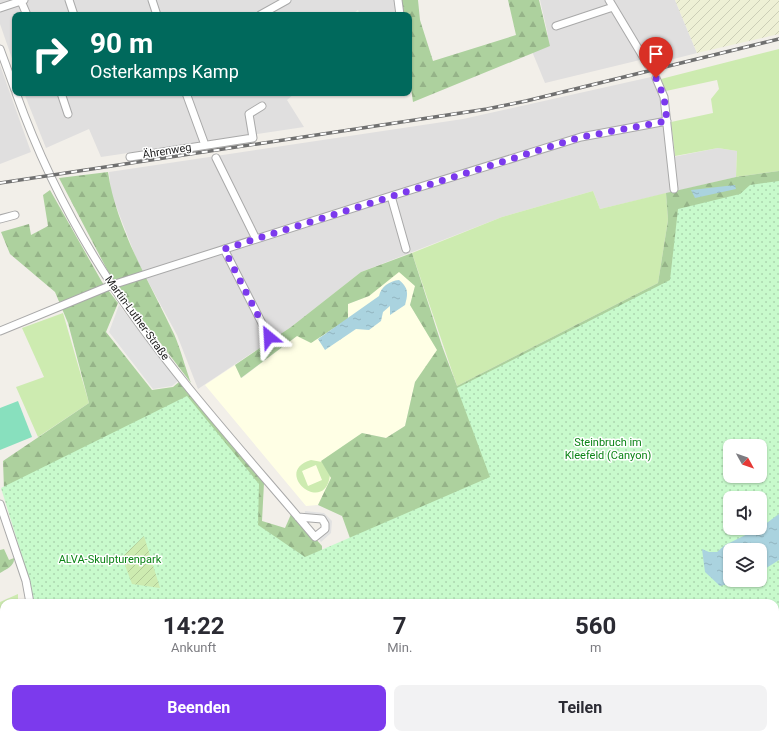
<!DOCTYPE html>
<html lang="de">
<meta charset="utf-8">
<style>
:root{--surface:#fff;--page:#f2f2f3;--text:#2b2b33;--muted:#7c7c81;--accent:#7c3aed}
body{margin:0;font-family:Roboto,sans-serif;background:var(--page);color:var(--text);height:100vh;display:flex;flex-direction:column;font-size:15px;white-space:nowrap}
*{box-sizing:border-box;margin:0}
p{font-size:13px;color:var(--muted)}
.icon{flex:none;width:22px;height:22px;fill:none;stroke:currentColor;stroke-width:2;stroke-linecap:round;stroke-linejoin:round}
.map{position:relative;flex:1;overflow:hidden}
.details{position:absolute;left:0px;top:599px;width:779px;height:140px;display:flex;flex-direction:column;background:var(--surface);border-radius:12px 12px 0 0;box-shadow:0 1px 3px #0004}
.details>*{flex:none}
.hud{position:absolute;left:12px;top:12px;width:400px;height:84px;border-radius:8px;box-shadow:0 1px 3px #0004;background:#00695c;color:#fff;overflow:hidden}
.needle{width:26px;rotate:130deg}
.controls{position:absolute;left:723px;top:439px;display:grid;gap:8px}
.controls a{display:grid;place-items:center;width:44px;height:44px;border-radius:8px;background:var(--surface);box-shadow:0 1px 3px #0004;font-size:20px}
.pin{position:absolute;display:grid;place-items:center;width:34px;height:34px;color:#fff;margin:-41px -17px;border-radius:50% 50% 50% 0;rotate:-45deg;box-shadow:0 0 4px #0007}
.pin .icon{rotate:45deg}
.me{position:absolute;width:44px;margin:-22px;rotate:333deg;stroke-linejoin:round;filter:drop-shadow(0 0 3px #0008)}
.turn{display:flex;align-items:center;gap:14px;height:84px;padding:0 12px;font-size:18px}
.turn .icon{width:52px;height:52px;stroke-width:2.5}
.turn b{display:block;font-size:28px;line-height:34px}
.eta{display:flex;justify-content:space-evenly;align-items:center;height:68px;text-align:center}
.eta b{font-size:24px;font-weight:700;line-height:28px}
.cta{display:flex;gap:8px;margin-top:auto;padding:8px 12px}
.cta a{flex:1;height:46px;border-radius:8px;background:var(--accent);color:#fff;font-size:16px;font-weight:700;line-height:46px;text-align:center}
.cta a+a{background:var(--page);color:var(--text)}
.map>svg:first-child{display:block}
</style>
<div class="map">
<svg width="779" height="739" viewBox="0 0 779 739">
<defs>
<pattern id="farmland-furrows" width="10" height="10" patternUnits="userSpaceOnUse"><rect width="10" height="10" fill="#eef0d5"/><path d="M-1 1l2-2M0 10L10 0M9 11l2-2" fill="none" stroke="#ccceb7"/></pattern>
<pattern id="forest-firs" width="22" height="20" patternUnits="userSpaceOnUse"><rect width="22" height="20" fill="#add19e"/><path d="M5 1l3.5 6h-7zM16 11l3.5 6h-7z" fill="#95b388"/></pattern>
<pattern id="park-dots" width="8" height="8" patternUnits="userSpaceOnUse"><rect width="8" height="8" fill="#c8facc"/><path d="M2 2h.1M6 6h.1" fill="none" stroke="#acd6af" stroke-width="1.8" stroke-linecap="round"/></pattern>
<pattern id="garden-furrows" width="10" height="10" patternUnits="userSpaceOnUse"><rect width="10" height="10" fill="#cdebb0"/><path d="M-1 1l2-2M0 10L10 0M9 11l2-2" fill="none" stroke="#b0c997"/></pattern>
<pattern id="water-ripples" width="26" height="14" patternUnits="userSpaceOnUse"><rect width="26" height="14" fill="#aad3df"/><path d="M2 4q2-2 4 0t4 0M15 11q2-2 4 0t4 0" fill="none" stroke="#92b5bf"/></pattern>
</defs>
<rect width="100%" height="100%" fill="#f2efe9"/>
<!-- residential -->
<path fill="#e0dfdf" d="M 0,0 L 396,0 L 398,15 L 360,15 L 358,10 L 351,15 L 15,15 L 15,67 L 0,24 Z
M 540,0 L 675,0 L 697,53 L 650,65 L 644,59 L 545,83 L 529,44 L 548,35 Z
M 0,65 L 31,152 L 0,164 Z
M 651,77 L 662,103 L 668,158 L 718,148 L 737,151 L 736,177 L 600,209 L 593,191 L 502,217 L 361,272 L 291,327 L 198,389 L 177,335 L 138,263 L 111,193 L 109,172 L 463,119 Z
M 24,93 L 295,93 L 287,100 L 304,127 L 101,157 L 89,129 L 46,148 Z"/>
<!-- education -->
<path fill="#ffffe5" d="M 399,271 L 415,286 L 410,305 L 438,350 L 415,382 L 405,426 L 386,438 L 362,433 L 331,478 L 318,505 L 306,506 L 205,385 L 235,365 L 242,378 L 297,336 L 348,304 L 369,296 Z"/>
<!-- farmland -->
<path fill="url(#farmland-furrows)" d="M 675,0 L 779,0 L 779,34 L 697,53 Z"/>
<!-- grass -->
<path fill="#cdebb0" fill-rule="evenodd" d="M 779,49 L 779,171 L 736,177 L 737,151 L 718,148 L 675,156 L 671,122 L 713,113 L 711,99 L 719,89 L 717,80 L 666,91 L 661,79 Z
M 593,191 L 600,209 L 666,193 L 668,220 L 658,283 L 457,386 L 412,253 L 502,217 Z
M 63,313 L 89,403 L 38,437 L 16,387 L 44,377 L 22,328 Z
M 311,460 L 322,462 L 330,475 C 325,517 271,472 311,460 ZM 316,465 L 322,480 L 308,486 L 302,471 Z
M 18,594 L 18,603 L 4,603 L 4,673 L 0,674 L 0,602 Z"/>
<!-- forest -->
<path fill="url(#forest-firs)" d="M 398,0 L 418,0 L 420,20 L 433,61 L 516,35 L 508,0 L 539,0 L 550,46 L 413,102 L 409,74 L 409,15 L 400,15 Z
M 779,171 L 779,279 L 697,332 L 730,528 L 699,545 L 492,478 L 351,541 L 342,516 L 318,505 L 331,478 L 321,461 L 362,433 L 386,438 L 405,426 L 415,382 L 437,350 L 410,305 L 415,286 L 399,272 L 369,296 L 348,304 L 348,319 L 311,343 L 297,336 L 241,378 L 235,365 L 291,327 L 361,272 L 412,253 L 442,346 L 457,386 L 658,283 L 668,220 L 666,193 L 736,177 Z
M 108,172 C 116,228 150,283 174,334 C 181,350 185,367 191,383 L 113,281 L 59,178 Z
M 50,190 L 102,282 L 118,303 L 106,332 L 152,390 L 173,387 L 179,382 L 252,468 L 264,483 L 262,521 L 285,528 L 292,512 L 322,546 L 322,556 L 292,576 L 4,489 L 3,461 L 89,403 L 68,323 L 55,292 L 10,254 L 1,232 L 29,224 L 31,235 L 48,226 L 43,195 Z
M 4,549 L 9,560 L 14,558 C 15,566 6,569 0,573 L 0,550 Z
M 4,675 L 4,735 L 57,735 L 48,739 L 0,739 L 0,676 Z"/>
<!-- park -->
<path fill="url(#park-dots)" fill-rule="evenodd" d="M 779,181 L 779,739 L 55,739 L 54,736 L 42,739 L 3,739 L 4,735 L 775,735 L 775,603 L 34,603 L 30,582 L 1,488 L 187,396 L 259,484 L 258,525 L 305,557 L 490,477 L 457,388 L 670,280 L 678,209 L 740,194 L 750,185 ZM 730,446 L 760,446 L 760,476 L 730,476 ZM 730,498 L 760,498 L 760,528 L 730,528 ZM 730,550 L 760,550 L 760,580 L 730,580 Z"/>
<!-- garden -->
<path fill="url(#garden-furrows)" d="M 144,536 L 160,588 L 132,584 L 122,557 Z"/>
<!-- pitch -->
<path fill="#88e0be" d="M 18,401 L 32,437 L 0,450 L 0,408 Z"/>
<!-- parking -->
<path fill="#e2e2e2" d="M 119,305 L 178,381 L 172,386 L 153,389 L 109,332 Z
M 305,511 L 324,513 L 332,521 L 331,533 L 321,542 L 317,536 L 325,524 L 304,517 Z"/>
<!-- water -->
<path fill="url(#water-ripples)" d="M 735,185 L 736,189 L 695,198 L 691,190 Z
M 399,280 C 409,288 408,294 405,305 L 390,315 L 390,306 L 383,312 L 381,321 L 369,330 L 356,329 L 325,350 L 318,339 L 379,296 C 381,287 389,281 399,280 Z
M 779,514 L 779,560 L 760,572 L 760,550 L 730,550 L 730,580 L 743,580 L 720,586 L 705,572 L 702,549 L 709,552 L 717,552 L 725,545 L 760,528 Z"/>
<g fill="none" stroke-linecap="round" stroke-linejoin="round">
<!-- street casing -->
<g stroke="#a9a9a9" stroke-width="9">
<path id="street" d="M 69,0 L 74,15
M 152,0 L 157,15
M 398,0 L 400,15
M 609,0 L 648,65
M 21,1 L 27,15
M 0,8 L 24,0
M 260,15 L 287,0
M 556,26 L 613,7
M 0,49 L 15,90
M 656,78 L 664,97 L 674,189
M 16,93 C 40,160 73,226 112,285 C 172,375 246,455 315,537 L 325,529 L 325,524 L 322,519 L 298,517
M 61,93 L 68,114
M 186,93 L 205,145
M 130,157 L 253,138 L 249,114 L 262,106
M 216,158 L 256,239
M 391,196 L 406,249
M 0,219 L 15,215
M 224,249 L 269,337
M 0,331 L 112,285 L 391,196 L 581,137 L 667,121
M 0,504 L 26,581 L 30,603
M 0,737 L 4,729"/>
</g>
<!-- street -->
<use href="#street" stroke="#fff" stroke-width="7"/>
<!-- rail casing -->
<g stroke="#707070" stroke-width="3.5">
<path id="rail" d="M 0,183 L 487,109 L 526,101 L 779,39"/>
</g>
<!-- rail -->
<use href="#rail" stroke="#fff" stroke-width="2" stroke-dasharray="6" stroke-linecap="butt"/>
</g>
<g fill="none" stroke-linecap="round" stroke-linejoin="round">
<!-- route -->
<path stroke="#7c3aed" stroke-width="7" stroke-dasharray="0 12.6" d="M 269,337 L 224,249 L 581,137 L 667,121 L 664,97 L 656,78"/>
</g>
<g text-anchor="middle" dominant-baseline="central" stroke-width="3" stroke-linejoin="round" paint-order="stroke">
<!-- street labels -->
<g font-size="11" fill="#222" stroke="#fff">
<text transform="translate(167 151) rotate(-9)">Ährenweg</text>
<text transform="translate(137 318) rotate(54)">Martin-Luther-Straße</text>
</g>
<!-- park labels -->
<g font-size="11" fill="#0c8416" stroke="#fff">
<text x="608" y="442">Steinbruch im<tspan x="608" dy="13">Kleefeld (Canyon)</tspan></text>
<text x="110" y="559">ALVA-Skulpturenpark</text>
</g>
</g>
</svg>
<div class="controls">
<a><svg class="needle" viewBox="-14 -14 28 28"><path d="M0-13l5 13h-10z" fill="#e53935"/><path d="M0 13l5-13h-10z" fill="#7c7c81"/></svg></a>
<a><svg class="icon" aria-label="sound" viewBox="0 0 24 24"><path d="M4 9h4l5-4v14l-5-4H4zM17 9q2 3 0 6"/></svg></a>
<a><svg class="icon" aria-label="layers" viewBox="0 0 24 24"><path d="M12 4l9 5-9 5-9-5zM3 14l9 5 9-5"/></svg></a>
</div>
<div class="pin" style="left:656px;top:78px;background:#d93025"><svg class="icon" aria-label="arrive" viewBox="0 0 24 24"><path d="M6 21V4h12l-3 4 3 4H6"/></svg></div>
<svg class="me" style="left:269px;top:337px" viewBox="-20 -20 40 40"><path d="M0-17L14 15 0 8-14 15z" fill="#7c3aed" stroke="#fff" stroke-width="4"/></svg>
<div class="hud">
<div class="turn"><svg class="icon" aria-label="right" viewBox="0 0 24 24"><path d="M7 20v-9h11M14 6l5 5-5 5"/></svg><div><b>90 m</b>Osterkamps Kamp</div></div>
</div>
<section class="details">
<div class="eta">
<div><b>14:22</b><p>Ankunft</p></div>
<div><b>7</b><p>Min.</p></div>
<div><b>560</b><p>m</p></div>
</div>
<div class="cta"><a>Beenden</a><a>Teilen</a></div>
</section>
</div>
